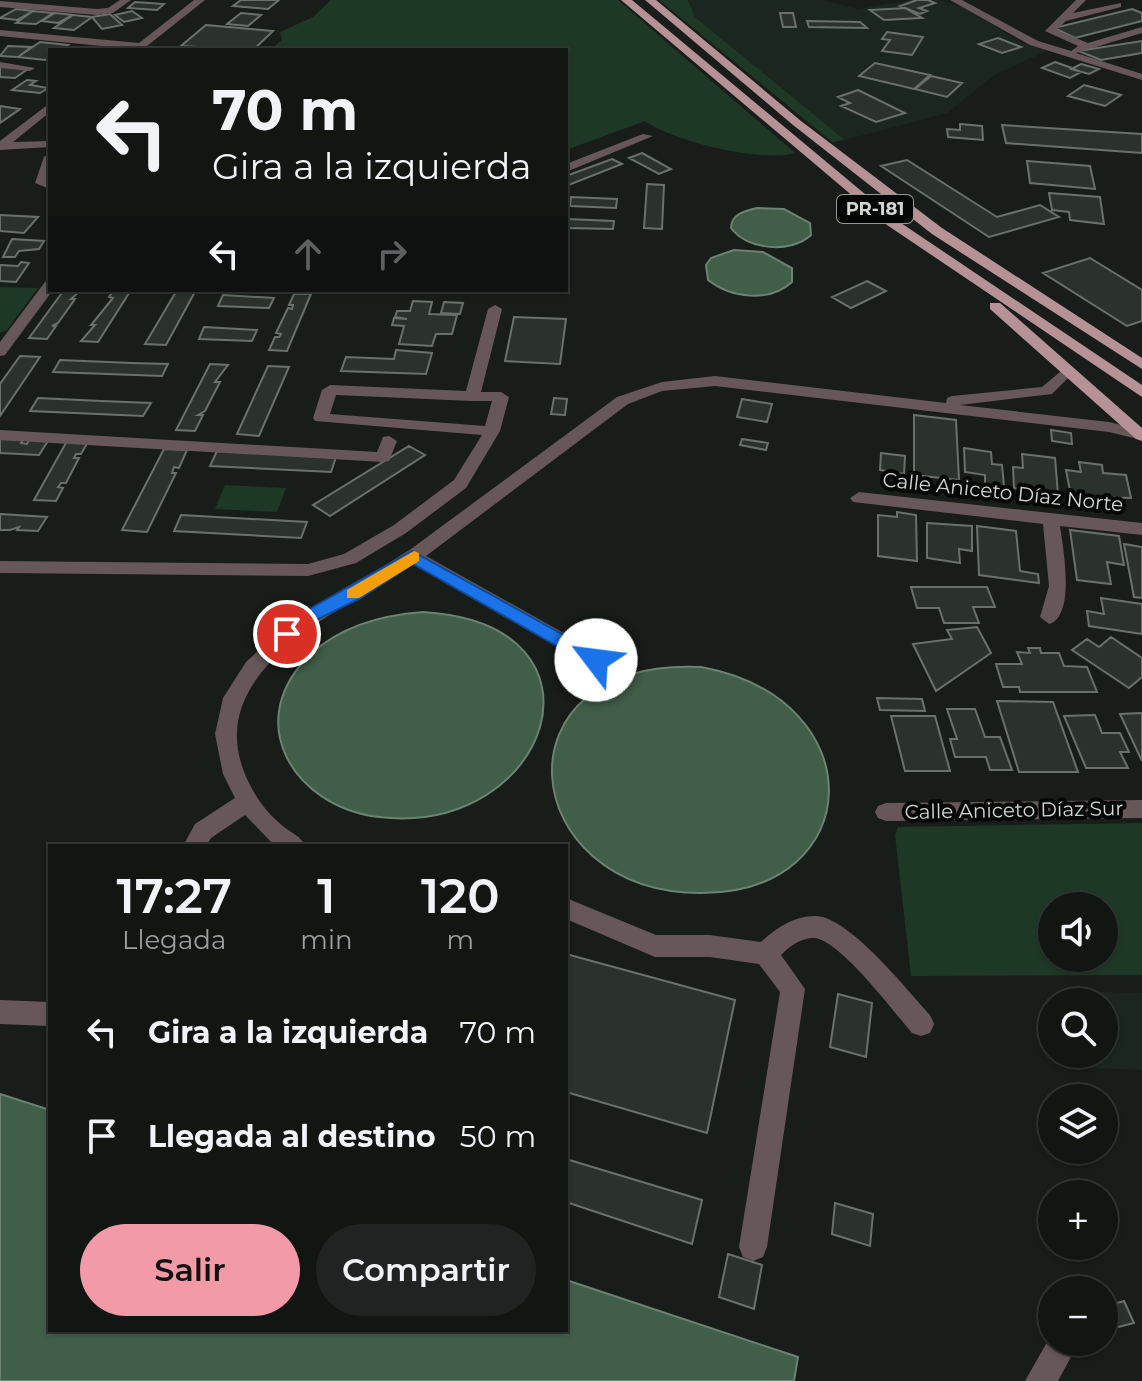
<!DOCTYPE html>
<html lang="es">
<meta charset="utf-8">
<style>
:root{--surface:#121613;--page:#1f2321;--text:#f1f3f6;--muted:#9c9fa0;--line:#313533;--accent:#f39aa9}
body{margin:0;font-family:Montserrat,sans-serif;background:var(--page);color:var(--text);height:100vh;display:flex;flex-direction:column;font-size:30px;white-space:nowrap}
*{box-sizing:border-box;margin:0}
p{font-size:26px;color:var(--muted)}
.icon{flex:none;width:44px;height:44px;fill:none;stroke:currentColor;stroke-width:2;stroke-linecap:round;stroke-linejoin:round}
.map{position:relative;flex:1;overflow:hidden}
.panel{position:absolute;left:48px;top:844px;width:520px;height:488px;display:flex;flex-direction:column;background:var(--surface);border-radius:0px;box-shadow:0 2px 6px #0004,0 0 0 2px var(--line)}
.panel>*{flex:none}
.hud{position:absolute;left:48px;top:48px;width:520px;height:244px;border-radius:0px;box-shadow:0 2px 6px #0004,0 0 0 2px var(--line);background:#121613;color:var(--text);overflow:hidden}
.tools{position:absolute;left:1038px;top:892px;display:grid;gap:16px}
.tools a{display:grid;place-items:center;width:80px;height:80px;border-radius:50%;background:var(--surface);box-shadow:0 2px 6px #0004,0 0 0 2px var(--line);font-size:40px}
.pin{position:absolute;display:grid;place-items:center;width:68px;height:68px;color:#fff;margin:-34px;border:4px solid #fff;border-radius:50%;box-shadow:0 2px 8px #0007}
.me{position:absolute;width:88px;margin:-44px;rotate:300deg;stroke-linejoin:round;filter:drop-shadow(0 0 6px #0008)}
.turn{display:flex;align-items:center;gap:28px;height:168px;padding:0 32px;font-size:36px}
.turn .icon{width:104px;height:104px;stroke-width:2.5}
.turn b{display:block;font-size:56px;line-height:68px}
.lanes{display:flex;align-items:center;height:76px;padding:0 32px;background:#0003;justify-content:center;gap:40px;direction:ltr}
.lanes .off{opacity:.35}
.eta{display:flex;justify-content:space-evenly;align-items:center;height:136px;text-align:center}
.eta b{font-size:48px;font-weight:600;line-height:56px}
.button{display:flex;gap:16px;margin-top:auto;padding:16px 32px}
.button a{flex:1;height:92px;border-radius:48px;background:var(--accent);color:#111;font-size:32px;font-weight:600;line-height:92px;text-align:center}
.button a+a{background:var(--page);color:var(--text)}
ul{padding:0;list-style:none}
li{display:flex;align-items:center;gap:24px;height:104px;padding:0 32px}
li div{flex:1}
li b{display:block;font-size:30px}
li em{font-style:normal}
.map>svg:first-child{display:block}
</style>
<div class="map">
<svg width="1142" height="1381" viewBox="0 0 1142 1381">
<rect width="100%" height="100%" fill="#181d19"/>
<!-- built -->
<path fill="#1b261e" d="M 688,0 L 823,0 L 858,9 L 910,0 L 939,0 L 965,8 L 1021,42 L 1047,51 L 994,75 L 947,113 L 845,140 L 695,17 Z
M 1068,991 L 1142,993 L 1142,1070 L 1089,1068 L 1085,1054 L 1104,1054 L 1104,1002 L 1071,1002 Z"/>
<!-- green -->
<path fill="#1d3925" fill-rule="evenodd" d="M 331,0 L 618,0 L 795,153 C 761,163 673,141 645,121 L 566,150 L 566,50 L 270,50 L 282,40 L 280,32 L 313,17 Z
M 659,0 L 688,0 L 695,17 L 845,140 L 832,142 Z
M 0,287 L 38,288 L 7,330 L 0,333 Z
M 225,485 L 286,488 L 277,512 L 215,509 Z
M 1142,823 L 1142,975 L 911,976 L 895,835 L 898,827 ZM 1104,906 L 1104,958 L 1052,958 L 1052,906 Z"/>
<!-- water -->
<path fill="#405e48" stroke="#6c8272" stroke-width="2" d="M 757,208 L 784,209 L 810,223 L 811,235 C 791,254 747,250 731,228 C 731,214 745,211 757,208 Z
M 734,250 L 763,252 L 792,268 L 792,282 C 769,303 731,298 708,280 L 706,265 L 711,258 Z
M 423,612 C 623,624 550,837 379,817 C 293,807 240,720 312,653 C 343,625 383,615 423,612 Z
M 701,667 C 875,699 868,893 701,893 C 515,893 490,657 701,667 Z
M 0,1094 L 50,1110 L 50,1330 L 566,1330 L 566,1280 L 798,1357 L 794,1381 L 0,1381 Z"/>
<!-- building -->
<path fill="#2b312c" stroke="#6a716b" stroke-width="2" d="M 241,0 L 279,0 L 268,9 L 233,6 Z
M 917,0 L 928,0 L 935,3 L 919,8 L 927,11 L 920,14 L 900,6 Z
M 135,2 L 164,4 L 157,10 L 128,8 Z
M 905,8 L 922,18 L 884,20 L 870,10 Z
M 16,9 L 33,11 L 17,20 L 0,18 Z
M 1132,9 L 1142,13 L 1142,21 L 1075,38 L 1054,28 Z
M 33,11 L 53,13 L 36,24 L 16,23 Z
M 132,11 L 142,18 L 124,22 L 115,15 Z
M 55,13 L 73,15 L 58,23 L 42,21 Z
M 241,13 L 261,15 L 248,26 L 227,24 Z
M 780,13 L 793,13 L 796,27 L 783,27 Z
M 110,14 L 122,25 L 102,29 L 92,17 Z
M 73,15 L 92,17 L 74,30 L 54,28 Z
M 807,21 L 860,22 L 867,28 L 809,27 Z
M 206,25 L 273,31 L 253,50 L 181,46 Z
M 887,32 L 923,37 L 912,55 L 882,51 L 890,40 L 882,39 Z
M 998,38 L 1021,47 L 1002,53 L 979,44 Z
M 1142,41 L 1142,53 L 1101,60 L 1078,51 Z
M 40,42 L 68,45 L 60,50 L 50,50 L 50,57 L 45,60 L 18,57 Z
M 8,46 L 31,47 L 18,57 L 0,56 Z
M 1055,62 L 1072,68 L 1081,72 L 1070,78 L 1042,68 Z
M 875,63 L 930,75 L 914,89 L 859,76 Z
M 1081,64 L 1099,69 L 1089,74 L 1071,69 Z
M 0,65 L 28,69 L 15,78 L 0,77 Z
M 931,76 L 962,83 L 947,97 L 915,89 Z
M 27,80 L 36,81 L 30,85 L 48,88 L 40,93 L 12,90 Z
M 1084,85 L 1121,95 L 1105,106 L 1068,96 Z
M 858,90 L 905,113 L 876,122 L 841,106 L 850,103 L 838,97 Z
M 0,106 L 20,109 L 0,123 Z
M 960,124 L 982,126 L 983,140 L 948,137 L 947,129 L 960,130 Z
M 1002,125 L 1142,134 L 1142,153 L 1006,143 Z
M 642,153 L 671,169 L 659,174 L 629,158 Z
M 612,159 L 622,164 L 566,186 L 566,176 Z
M 907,160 L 997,217 L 1040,205 L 1059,217 L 989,237 L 881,166 Z
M 1027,161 L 1090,166 L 1095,189 L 1030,183 Z
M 647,184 L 664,185 L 662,229 L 644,228 Z
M 1049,193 L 1100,197 L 1104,224 L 1070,220 L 1069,212 L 1052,210 Z
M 571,197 L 617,199 L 616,208 L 570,206 Z
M 0,215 L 38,217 L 24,233 L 0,231 Z
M 567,219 L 614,221 L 613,229 L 566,228 Z
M 12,239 L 44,241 L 39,249 L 19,251 L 15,257 L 3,257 Z
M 1090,258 L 1142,290 L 1142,321 L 1127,326 L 1043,273 Z
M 21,262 L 29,263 L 16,282 L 0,281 L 0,265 L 18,266 Z
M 867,281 L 886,291 L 851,308 L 832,297 Z
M 64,290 L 81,290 L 71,299 L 75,299 L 58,323 L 52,326 L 56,326 L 47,339 L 29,338 Z
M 114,290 L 131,290 L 98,342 L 81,341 L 95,325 L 91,325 L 113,298 L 109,297 Z
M 177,290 L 196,290 L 166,345 L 145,344 Z
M 294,294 L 311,294 L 287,351 L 269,350 L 275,337 L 279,337 L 281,334 L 276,333 L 288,308 L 292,309 L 293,305 L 289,305 Z
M 223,295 L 274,298 L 269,308 L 218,306 Z
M 413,301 L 432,302 L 429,314 L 457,315 L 452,334 L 436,334 L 432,346 L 399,344 L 404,326 L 392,325 L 394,318 L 407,319 L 395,317 L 397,311 L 410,311 Z
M 444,302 L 463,303 L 460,314 L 441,313 Z
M 514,317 L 566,319 L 560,364 L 505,361 Z
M 204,327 L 257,330 L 252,341 L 199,339 Z
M 396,350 L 432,353 L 426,374 L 341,371 L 346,357 L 394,359 Z
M 20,356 L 40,357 L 0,416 L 0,384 Z
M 60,360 L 132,363 L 168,364 L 162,376 L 53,372 Z
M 210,364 L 228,365 L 215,382 L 220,382 L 205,411 L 198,415 L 203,415 L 195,431 L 176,430 Z
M 268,366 L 289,367 L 259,436 L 237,434 Z
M 38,398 L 101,401 L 151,403 L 143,416 L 30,411 Z
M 554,398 L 567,399 L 565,415 L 551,414 Z
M 742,399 L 772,404 L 767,422 L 737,417 Z
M 914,415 L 956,420 L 959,480 L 914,475 Z
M 1051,430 L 1071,433 L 1072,444 L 1052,441 Z
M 0,439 L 23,440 L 21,443 L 27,444 L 29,440 L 48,441 L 39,455 L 0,453 Z
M 742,439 L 768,443 L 766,450 L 740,445 Z
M 67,441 L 88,442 L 81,454 L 76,454 L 74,458 L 79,458 L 66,483 L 61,483 L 58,487 L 63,488 L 56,501 L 34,500 Z
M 409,446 L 425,455 L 330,516 L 313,505 Z
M 964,448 L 991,452 L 992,464 L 1002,465 L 1004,486 L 985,484 L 985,475 L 965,472 Z
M 164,449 L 187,450 L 179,468 L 174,467 L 172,473 L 176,473 L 147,532 L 122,530 Z
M 217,451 L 336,457 L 331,472 L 210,466 Z
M 881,453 L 905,456 L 904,474 L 880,470 Z
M 1022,454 L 1055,458 L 1058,494 L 1014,488 L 1013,467 L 1023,468 Z
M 1079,462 L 1102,465 L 1103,473 L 1126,475 L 1131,498 L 1071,496 L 1066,470 L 1081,472 Z
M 897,512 L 916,515 L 917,561 L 878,556 L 878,515 L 897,517 Z
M 0,514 L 1,514 L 47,517 L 38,531 L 17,530 L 19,527 L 10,530 L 0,530 Z
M 181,515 L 307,522 L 301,538 L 174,531 Z
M 927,523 L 972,526 L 972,551 L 959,549 L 960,563 L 927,558 Z
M 977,526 L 1016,531 L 1020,571 L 1038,574 L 1039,583 L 979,575 Z
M 1070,530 L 1119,536 L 1124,565 L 1107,562 L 1111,584 L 1077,580 Z
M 1124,544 L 1142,547 L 1142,598 L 1134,597 Z
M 911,587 L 987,587 L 995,607 L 973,607 L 979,623 L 944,623 L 939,608 L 917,608 Z
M 1101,598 L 1142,604 L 1142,634 L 1089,626 L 1087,611 L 1104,614 Z
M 977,627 L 991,653 L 936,691 L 913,644 L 952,639 L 947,630 Z
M 1111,637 L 1142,658 L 1142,677 L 1129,688 L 1072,650 L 1087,639 L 1099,647 Z
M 1028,648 L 1040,648 L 1041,653 L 1059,653 L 1064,666 L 1087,667 L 1097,692 L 1020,692 L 1019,687 L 1003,687 L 996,664 L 1022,664 L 1017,652 L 1030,653 Z
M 877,698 L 922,699 L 925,711 L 880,710 Z
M 997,701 L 1053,702 L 1078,772 L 1019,772 Z
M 947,709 L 975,709 L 985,737 L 1000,737 L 1012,770 L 990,770 L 986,757 L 955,757 L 950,739 L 957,739 Z
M 1142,713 L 1142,761 L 1120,714 Z
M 1095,715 L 1102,733 L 1120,733 L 1129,752 L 1120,752 L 1128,768 L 1086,768 L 1064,716 Z
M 891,716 L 935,716 L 950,771 L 905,771 Z
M 566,954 L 735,1000 L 707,1133 L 566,1092 Z
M 838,994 L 872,1003 L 866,1057 L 830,1047 Z
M 566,1159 L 702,1200 L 692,1244 L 566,1202 Z
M 835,1203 L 873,1214 L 870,1246 L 832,1234 Z
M 728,1254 L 762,1265 L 754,1309 L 719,1297 Z
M 1124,1301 L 1134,1323 L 1106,1330 L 1104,1307 Z"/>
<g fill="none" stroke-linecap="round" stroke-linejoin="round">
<!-- minor -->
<path fill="#685759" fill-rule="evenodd" d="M 120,0 L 131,0 L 113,13 L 97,15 L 0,7 L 0,1 L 97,9 L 108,8 Z
M 194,0 L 205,0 L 142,50 L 0,36 L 0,30 L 139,43 Z
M 950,0 L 962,0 L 1038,41 L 1071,51 L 1078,46 L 1045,31 L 1076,0 L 1086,0 L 1073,13 L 1121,3 L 1121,7 L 1066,21 L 1056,30 L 1088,43 L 1142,27 L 1142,33 L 1076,53 L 1142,74 L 1142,80 L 1030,45 Z
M 0,62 L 35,68 L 30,71 L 0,68 Z
M 50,103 L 50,112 L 13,142 L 50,141 L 50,147 L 0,150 L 0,141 Z
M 643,134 L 653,136 L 566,172 L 566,164 Z
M 50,153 L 50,189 L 35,183 L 44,157 Z
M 50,281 L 50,290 L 53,290 L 5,355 L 0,356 L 0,342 L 45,282 Z
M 495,305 L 502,309 L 481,392 L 501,392 L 509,397 L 500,431 L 466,488 L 406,533 L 356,563 L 308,576 L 0,573 L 0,561 L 308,564 L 344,554 L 394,525 L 454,480 L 482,435 L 315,421 L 313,418 L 322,390 L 330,385 L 466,391 L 488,309 ZM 336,395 L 472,401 L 492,401 L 485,426 L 330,414 Z
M 1066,367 L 1074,372 L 1052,394 L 960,405 L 1109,422 L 1142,430 L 1142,440 L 1109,432 L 715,386 L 662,391 L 628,404 L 426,556 L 603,655 L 606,660 L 603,665 L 589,665 L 413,564 C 340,612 194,672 249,783 C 257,800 269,815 283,826 C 291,833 301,836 305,846 L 275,846 L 245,815 L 211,838 L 206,846 L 183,846 L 195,824 L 235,798 L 223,774 L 215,734 L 223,698 L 246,662 L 275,635 L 411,549 L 617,397 L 662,382 L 715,376 L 946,403 L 947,398 L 952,396 L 1042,387 Z
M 0,430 L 377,452 L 383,437 L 389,436 L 397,441 L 389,461 L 383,462 L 0,440 Z
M 859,492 L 1142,523 L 1142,535 L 1060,526 C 1063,547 1076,616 1049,624 L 1040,617 L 1049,586 L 1043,524 L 853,502 L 850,498 Z
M 1142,800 L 1142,818 L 886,821 L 878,818 L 875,812 L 878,806 L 886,803 Z
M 566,898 L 656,935 L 710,935 L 761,942 C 776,928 795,915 817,916 C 851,919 907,990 930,1015 L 934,1024 L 930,1033 L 921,1036 L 912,1033 C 894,1012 839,939 814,938 C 800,938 790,946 781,955 L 805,989 L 767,1247 L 763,1257 L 753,1261 L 743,1257 L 739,1247 L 780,992 L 759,964 L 710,957 L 655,957 L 566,919 Z
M 0,1000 L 50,1002 L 50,1026 L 0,1024 Z
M 1052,1342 L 1068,1344 L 1072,1355 L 1058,1381 L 1025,1381 L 1046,1344 Z"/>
<!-- major -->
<path fill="#b69297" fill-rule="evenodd" d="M 621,0 L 632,0 L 895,219 L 1142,385 L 1142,397 L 887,225 Z
M 645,0 L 656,0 L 801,121 L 942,228 L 1142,358 L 1142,369 L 932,234 L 793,125 Z
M 990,303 L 1000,303 L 1142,428 L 1142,441 L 1136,439 L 990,309 Z"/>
</g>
<!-- route -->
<path fill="#1a73e8" stroke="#114b97" stroke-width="2" d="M 412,551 L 602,656 L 602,665 L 590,665 L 413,564 L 361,598 L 316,620 L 294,639 L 281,639 L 281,630 L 304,612 Z"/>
<!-- slow -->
<path fill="#f59e0b" d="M 414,551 L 419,553 L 419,561 L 359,598 L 347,598 L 347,590 Z"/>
<g text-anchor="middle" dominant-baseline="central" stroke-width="8" stroke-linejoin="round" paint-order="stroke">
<!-- shield labels -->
<rect fill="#050706" stroke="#959996" stroke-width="2" x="837" y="195" width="76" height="28" rx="6"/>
<g font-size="18" font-weight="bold" fill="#d3d7d4">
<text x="875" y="209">PR-181</text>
</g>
<!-- street labels -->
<g font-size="20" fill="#d3d7d4" stroke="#050706">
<text transform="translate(1003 492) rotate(6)">Calle Aniceto Díaz Norte</text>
<text transform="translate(1014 810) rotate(-1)">Calle Aniceto Díaz Sur</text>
</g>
</g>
</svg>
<div class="tools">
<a><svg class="icon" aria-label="sound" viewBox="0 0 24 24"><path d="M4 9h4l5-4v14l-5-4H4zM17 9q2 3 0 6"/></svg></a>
<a><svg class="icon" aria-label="search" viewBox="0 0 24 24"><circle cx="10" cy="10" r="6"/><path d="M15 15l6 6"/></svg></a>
<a><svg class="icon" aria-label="layers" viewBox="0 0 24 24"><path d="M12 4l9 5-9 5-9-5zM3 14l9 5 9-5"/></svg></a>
<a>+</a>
<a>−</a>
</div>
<div class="pin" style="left:287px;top:634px;background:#d93025"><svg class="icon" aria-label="arrive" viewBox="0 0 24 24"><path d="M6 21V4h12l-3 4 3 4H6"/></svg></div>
<svg class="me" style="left:596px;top:660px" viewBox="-20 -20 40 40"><circle r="19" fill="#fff"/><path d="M0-13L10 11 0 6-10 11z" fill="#1a73e8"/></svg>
<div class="hud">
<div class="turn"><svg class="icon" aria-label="left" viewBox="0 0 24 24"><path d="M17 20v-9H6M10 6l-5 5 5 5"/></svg><div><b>70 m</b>Gira a la izquierda</div></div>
<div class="lanes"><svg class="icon" aria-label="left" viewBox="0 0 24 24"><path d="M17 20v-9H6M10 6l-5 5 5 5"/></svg><svg class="icon off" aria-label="ahead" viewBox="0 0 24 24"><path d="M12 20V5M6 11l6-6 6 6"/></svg><svg class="icon off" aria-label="right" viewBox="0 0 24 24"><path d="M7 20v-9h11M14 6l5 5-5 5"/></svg></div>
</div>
<section class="panel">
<div class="eta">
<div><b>17:27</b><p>Llegada</p></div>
<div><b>1</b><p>min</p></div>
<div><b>120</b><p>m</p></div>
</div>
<ul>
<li><svg class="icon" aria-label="left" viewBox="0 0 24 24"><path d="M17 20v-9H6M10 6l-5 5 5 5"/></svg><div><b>Gira a la izquierda</b></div><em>70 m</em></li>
<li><svg class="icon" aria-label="arrive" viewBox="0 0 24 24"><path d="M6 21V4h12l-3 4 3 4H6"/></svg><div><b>Llegada al destino</b></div><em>50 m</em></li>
</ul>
<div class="button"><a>Salir</a><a>Compartir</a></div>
</section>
</div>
